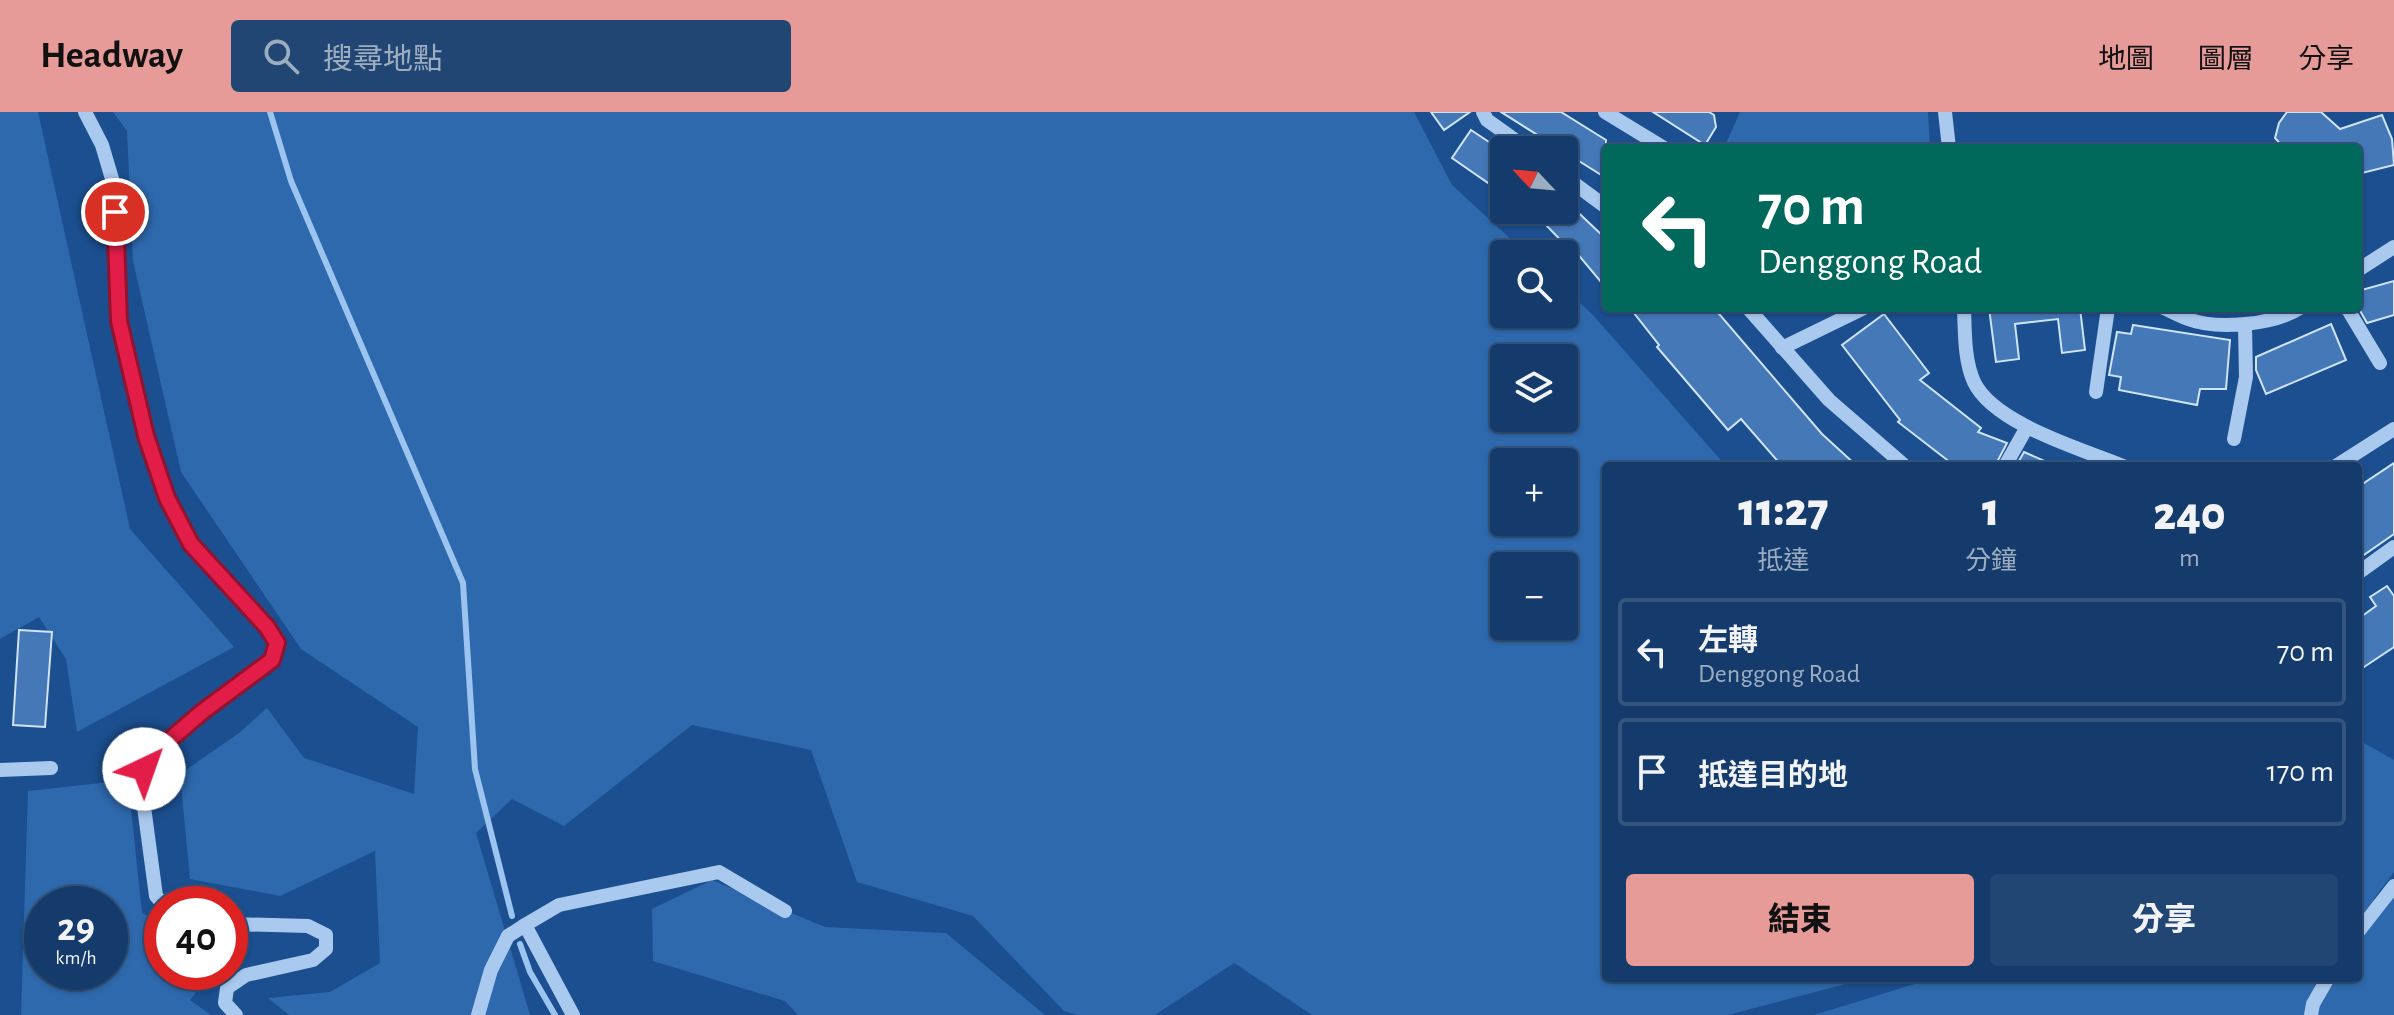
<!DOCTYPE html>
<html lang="zh-TW">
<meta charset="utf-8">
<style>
:root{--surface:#143b6b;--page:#214673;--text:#f1f3f6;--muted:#9dadc1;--line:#33557e;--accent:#e69b98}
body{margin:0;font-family:"Alegreya Sans","Noto Sans TC",sans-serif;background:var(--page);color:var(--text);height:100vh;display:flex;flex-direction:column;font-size:30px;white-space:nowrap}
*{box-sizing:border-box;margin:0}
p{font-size:26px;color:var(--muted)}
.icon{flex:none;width:44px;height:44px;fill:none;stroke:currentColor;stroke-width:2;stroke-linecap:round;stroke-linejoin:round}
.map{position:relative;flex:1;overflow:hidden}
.drawer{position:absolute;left:1602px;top:350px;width:760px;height:520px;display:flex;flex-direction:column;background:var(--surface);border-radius:8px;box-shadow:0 2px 6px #0004,0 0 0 2px var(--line)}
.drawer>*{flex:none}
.top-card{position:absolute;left:1602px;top:32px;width:760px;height:168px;border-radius:8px;box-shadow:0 2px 6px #0004,0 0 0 2px var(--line);background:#00695c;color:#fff;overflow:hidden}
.needle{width:52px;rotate:296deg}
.buttons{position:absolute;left:1490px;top:24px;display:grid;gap:16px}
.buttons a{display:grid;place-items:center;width:88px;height:88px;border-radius:8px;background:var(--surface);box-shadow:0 2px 6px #0004,0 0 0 2px var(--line);font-size:40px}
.speed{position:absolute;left:24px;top:774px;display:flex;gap:16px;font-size:40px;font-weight:700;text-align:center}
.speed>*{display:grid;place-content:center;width:104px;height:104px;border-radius:50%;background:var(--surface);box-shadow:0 2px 6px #0004,0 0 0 2px var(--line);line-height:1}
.speed small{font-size:20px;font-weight:400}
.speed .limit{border:12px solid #d22;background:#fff;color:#111}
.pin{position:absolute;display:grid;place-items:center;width:68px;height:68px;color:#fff;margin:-34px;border:4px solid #fff;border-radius:50%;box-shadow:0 2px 8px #0007}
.me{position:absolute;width:88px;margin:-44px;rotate:42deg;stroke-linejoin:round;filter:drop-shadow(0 0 6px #0008)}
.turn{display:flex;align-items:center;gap:28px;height:168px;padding:0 24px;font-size:36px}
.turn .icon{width:104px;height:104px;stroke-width:2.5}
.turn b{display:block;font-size:56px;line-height:68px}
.eta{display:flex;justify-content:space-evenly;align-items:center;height:136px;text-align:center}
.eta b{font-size:48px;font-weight:800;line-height:56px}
.cta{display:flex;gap:16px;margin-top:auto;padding:16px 24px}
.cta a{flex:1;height:92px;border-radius:8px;background:var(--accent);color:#111;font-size:32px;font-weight:800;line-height:92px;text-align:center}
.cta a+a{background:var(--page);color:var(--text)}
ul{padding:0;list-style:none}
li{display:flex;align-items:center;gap:24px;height:108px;margin:0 16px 12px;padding:0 8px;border:4px solid var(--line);border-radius:8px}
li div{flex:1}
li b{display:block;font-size:30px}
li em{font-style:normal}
header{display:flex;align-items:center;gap:48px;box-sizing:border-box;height:112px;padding:0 40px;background:var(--accent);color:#111}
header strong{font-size:38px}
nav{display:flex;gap:44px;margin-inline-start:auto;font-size:28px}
.search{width:560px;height:72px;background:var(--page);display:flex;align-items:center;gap:20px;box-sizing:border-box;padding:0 28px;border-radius:8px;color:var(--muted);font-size:30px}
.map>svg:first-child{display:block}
</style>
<header>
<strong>Headway</strong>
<div class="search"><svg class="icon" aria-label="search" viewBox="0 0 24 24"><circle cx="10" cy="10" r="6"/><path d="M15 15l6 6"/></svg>搜尋地點</div>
<nav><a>地圖</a><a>圖層</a><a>分享</a></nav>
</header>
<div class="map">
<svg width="2394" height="903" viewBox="0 0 2394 903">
<rect width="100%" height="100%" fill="#1b4f8f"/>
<!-- green -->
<path fill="#2e69ad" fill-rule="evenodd" d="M 0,0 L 38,0 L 130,417 L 234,535 L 77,620 L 66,547 L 39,505 L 0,527 Z
M 113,0 L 1414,0 L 1452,73 L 1527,142 L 1504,142 L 1504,202 L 1564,202 L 1564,176 L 1593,203 L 1726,354 L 1606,354 L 1606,866 L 1868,866 L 1728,903 L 1312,903 L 1234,851 L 1155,903 L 1077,903 L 1064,899 L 973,804 L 857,770 L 811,638 L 692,613 L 564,714 L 512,687 L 476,721 L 530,903 L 289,903 L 268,886 L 330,880 L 380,851 L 375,739 L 280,784 L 190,767 L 180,662 L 239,621 L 267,596 L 304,646 L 414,682 L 418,615 L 301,537 L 181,360 L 133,149 L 127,19 ZM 1504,246 L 1564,246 L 1564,306 L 1504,306 ZM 1504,350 L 1564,350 L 1564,410 L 1504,410 ZM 1504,454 L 1564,454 L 1564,514 L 1504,514 Z
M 1740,0 L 1928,0 L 1930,36 L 1724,36 Z
M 2364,631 L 2394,648 L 2394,760 L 2373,788 L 2394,782 L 2394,903 L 1814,903 L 1934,866 L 2358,866 L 2358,636 Z
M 128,668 L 142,801 L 162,812 L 162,860 L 212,860 L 190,888 L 211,903 L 21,903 L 28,679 ZM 42,792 L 110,792 L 110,860 L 42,860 Z
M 712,768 L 825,815 L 946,821 L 1045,903 L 798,903 L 785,889 L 653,849 L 652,797 Z"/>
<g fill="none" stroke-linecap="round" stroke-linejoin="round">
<!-- stream -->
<path stroke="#9cc4f0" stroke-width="6" d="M 270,0 L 291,69 L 463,471 L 475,657 L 512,804
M 520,832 L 530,860 L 555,903"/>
</g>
<!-- building -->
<path fill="#4478b7" stroke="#cfe3fa" stroke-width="2" d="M 1431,0 L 1470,0 L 1444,18 Z
M 1501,0 L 1561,0 L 1606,28 L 1606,66 Z
M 1653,0 L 1709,0 L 1714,3 L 1716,15 L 1705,33 Z
M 2287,0 L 2321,0 L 2340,17 L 2382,3 L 2392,27 L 2394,53 L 2358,62 L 2358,36 L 2284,36 L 2275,26 L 2279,11 Z
M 1471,18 L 1504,40 L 1504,82 L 1452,46 Z
M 1564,87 L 1606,127 L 1606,176 L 1576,140 L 1574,142 L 1546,113 L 1526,98 L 1564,98 Z
M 2394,169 L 2394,203 L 2367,211 L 2358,195 L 2358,179 Z
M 1630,196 L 1714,196 L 1822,322 L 1857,354 L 1782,354 L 1741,307 L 1728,318 L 1657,235 L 1659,233 Z
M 1989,196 L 2080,196 L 2085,238 L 2062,241 L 2058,207 L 2015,212 L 2019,247 L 1996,250 Z
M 1884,202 L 1929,261 L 1920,268 L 1981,316 L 1978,320 L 2007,331 L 1995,354 L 1955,354 L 1898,310 L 1900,308 L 1842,233 Z
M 2331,212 L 2346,248 L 2266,282 L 2256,258 L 2256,245 Z
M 2133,213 L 2230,228 L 2226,277 L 2200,277 L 2197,293 L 2119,278 L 2121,265 L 2109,263 L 2117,220 L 2131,222 Z
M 2024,340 L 2056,354 L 2016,354 Z
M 2394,351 L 2394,422 L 2358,447 L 2358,375 Z
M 2387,474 L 2394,484 L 2394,535 L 2358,559 L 2358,507 L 2376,494 L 2370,485 Z
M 19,518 L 52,520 L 45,615 L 13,613 Z"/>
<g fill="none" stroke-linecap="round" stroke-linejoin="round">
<!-- minor -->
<path stroke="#a9c9ee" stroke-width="14" d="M 85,0 L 102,33 L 115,77 L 119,209 L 146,324 L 167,386 L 191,432 L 267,515 L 277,531 L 272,548 L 202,600 L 159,637 L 144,657 L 142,680 L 156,784 L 163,792
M 1483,0 L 1487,8 L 1529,38
M 1605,0 L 1664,36
M 1945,0 L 1949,36
M 1564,64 L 1606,95
M 2358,158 L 2394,135
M 1748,196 L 1829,288 L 1905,354
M 1964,196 C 1965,219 1964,248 1974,270 C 1994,312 2082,337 2123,354
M 2164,196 C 2172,200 2180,204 2188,207 C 2217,218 2274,213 2300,196
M 2347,196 L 2380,251
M 1782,236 L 1864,196
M 2096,280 L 2108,196
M 2234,327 L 2246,265 L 2245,214
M 2005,354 L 2027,315
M 2336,354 L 2394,317
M 2358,461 L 2394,435
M 0,658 L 51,656
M 230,812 L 308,814 L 326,823 L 326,837 L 313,848 L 246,863 L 227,876 L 225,891 L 236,903
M 2358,820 L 2394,774
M 478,903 L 491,858 L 508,824 L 525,813
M 573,903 L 525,813 L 559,793 L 719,760 L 785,799
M 2311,903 L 2313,892 L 2328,866"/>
</g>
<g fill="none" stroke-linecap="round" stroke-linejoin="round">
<!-- route casing -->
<g stroke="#92132f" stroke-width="20">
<path id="route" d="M 115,100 L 119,209 L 146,324 L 167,386 L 191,432 L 267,515 L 277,531 L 272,548 L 202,600 L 159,637 L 144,657"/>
</g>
<!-- route -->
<use href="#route" stroke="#e11d48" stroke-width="14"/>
</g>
</svg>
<div class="buttons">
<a><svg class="needle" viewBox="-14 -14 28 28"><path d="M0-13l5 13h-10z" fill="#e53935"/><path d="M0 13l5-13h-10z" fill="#9dadc1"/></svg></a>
<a><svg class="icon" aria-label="search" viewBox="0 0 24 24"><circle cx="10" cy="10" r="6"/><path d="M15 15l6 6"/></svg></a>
<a><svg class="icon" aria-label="layers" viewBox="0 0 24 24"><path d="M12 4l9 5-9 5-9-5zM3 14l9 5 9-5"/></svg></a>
<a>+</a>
<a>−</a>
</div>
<div class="speed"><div>29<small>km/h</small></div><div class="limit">40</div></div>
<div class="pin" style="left:115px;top:100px;background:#d93025"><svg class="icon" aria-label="arrive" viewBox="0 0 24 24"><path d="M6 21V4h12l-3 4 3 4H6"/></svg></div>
<svg class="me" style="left:144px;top:657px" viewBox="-20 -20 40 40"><circle r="19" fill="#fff"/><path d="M0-13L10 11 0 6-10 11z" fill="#e11d48"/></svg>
<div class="top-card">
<div class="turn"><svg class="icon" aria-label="left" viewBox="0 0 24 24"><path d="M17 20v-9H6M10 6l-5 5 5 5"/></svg><div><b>70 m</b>Denggong Road</div></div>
</div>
<section class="drawer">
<div class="eta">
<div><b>11:27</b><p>抵達</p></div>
<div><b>1</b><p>分鐘</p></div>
<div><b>240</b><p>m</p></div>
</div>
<ul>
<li><svg class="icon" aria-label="left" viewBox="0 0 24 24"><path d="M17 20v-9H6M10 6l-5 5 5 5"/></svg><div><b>左轉</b><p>Denggong Road</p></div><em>70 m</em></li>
<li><svg class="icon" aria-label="arrive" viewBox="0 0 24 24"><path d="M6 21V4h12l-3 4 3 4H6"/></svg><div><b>抵達目的地</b></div><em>170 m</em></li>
</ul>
<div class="cta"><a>結束</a><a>分享</a></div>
</section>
</div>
